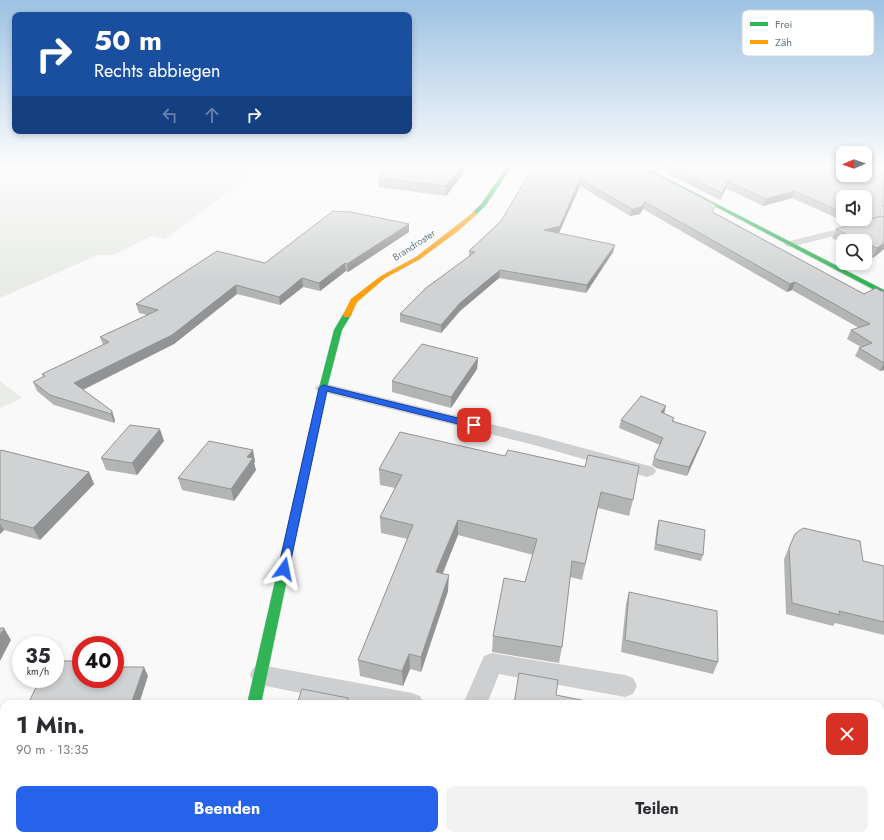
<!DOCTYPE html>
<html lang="de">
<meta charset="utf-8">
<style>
:root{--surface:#fff;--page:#f2f2f3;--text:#2b2b33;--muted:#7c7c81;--accent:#2563eb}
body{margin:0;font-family:Jost,sans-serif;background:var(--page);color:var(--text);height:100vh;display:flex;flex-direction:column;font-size:15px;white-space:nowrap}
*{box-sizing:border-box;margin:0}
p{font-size:13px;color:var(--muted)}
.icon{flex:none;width:22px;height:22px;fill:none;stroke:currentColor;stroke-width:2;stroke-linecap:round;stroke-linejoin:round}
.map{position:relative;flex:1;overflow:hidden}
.details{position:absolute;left:0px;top:700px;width:884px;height:140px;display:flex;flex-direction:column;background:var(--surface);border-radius:12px 12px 0 0;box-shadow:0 2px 6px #0003}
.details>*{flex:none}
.hud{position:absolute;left:12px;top:12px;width:400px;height:122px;border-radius:8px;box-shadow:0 2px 6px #0003;background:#1a4fa0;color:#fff;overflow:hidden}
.needle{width:26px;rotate:268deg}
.tools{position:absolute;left:836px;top:146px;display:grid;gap:8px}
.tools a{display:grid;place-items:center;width:36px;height:36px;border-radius:8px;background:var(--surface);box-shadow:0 2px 6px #0003;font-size:20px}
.speed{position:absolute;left:12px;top:636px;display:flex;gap:8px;font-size:20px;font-weight:700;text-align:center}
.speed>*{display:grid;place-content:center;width:52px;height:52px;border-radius:50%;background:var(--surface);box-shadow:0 2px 6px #0003;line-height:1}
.speed small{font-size:10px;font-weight:400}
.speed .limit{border:6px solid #d22;background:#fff;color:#111}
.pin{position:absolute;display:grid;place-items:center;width:34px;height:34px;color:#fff;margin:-17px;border-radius:8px;box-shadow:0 2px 6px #0006}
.me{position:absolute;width:44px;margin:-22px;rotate:12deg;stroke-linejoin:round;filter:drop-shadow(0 0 3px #0008)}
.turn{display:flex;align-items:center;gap:14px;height:84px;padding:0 16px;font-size:18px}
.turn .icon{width:52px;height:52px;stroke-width:2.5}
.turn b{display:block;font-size:28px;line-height:34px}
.lanes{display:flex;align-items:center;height:38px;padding:0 16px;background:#0003;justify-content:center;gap:20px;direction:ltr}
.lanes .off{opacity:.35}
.round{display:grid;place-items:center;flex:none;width:42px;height:42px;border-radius:8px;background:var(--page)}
.headline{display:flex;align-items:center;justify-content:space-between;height:68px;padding:0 16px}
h1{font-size:24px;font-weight:700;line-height:30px}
.cta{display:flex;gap:8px;margin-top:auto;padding:8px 16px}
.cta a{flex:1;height:46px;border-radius:8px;background:var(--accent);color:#fff;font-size:16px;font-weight:700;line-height:46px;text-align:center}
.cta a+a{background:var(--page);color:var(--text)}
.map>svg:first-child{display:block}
</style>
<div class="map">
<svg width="884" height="840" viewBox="0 0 884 840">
<rect width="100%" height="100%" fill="#f9f9f9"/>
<!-- green -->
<path fill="#e8ebe6" d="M 0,165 L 264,165 L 165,239 L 151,236 L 114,255 L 98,255 L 0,298 Z
M 0,381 L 22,398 L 0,408 Z"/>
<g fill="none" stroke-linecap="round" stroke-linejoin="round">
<!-- fast casing -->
<g stroke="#d5d6d7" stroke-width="1">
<path id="fast" d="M 508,165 L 513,165 L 486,205 L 476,215 L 472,215 L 472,213 L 482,203 Z
M 636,165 L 641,165 L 884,290 L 884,295 Z
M 344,313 L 350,313 L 351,315 L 342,330 L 327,388 L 261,704 L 247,704 L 319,388 L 334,330 Z"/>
</g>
<!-- slow casing -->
<g stroke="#d5d6d7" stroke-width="1">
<path id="slow" d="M 474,212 L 477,214 L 476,215 L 458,231 L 420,259 L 385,278 L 357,302 L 350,317 L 344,317 L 343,315 L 351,299 L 381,276 L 416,257 Z
M 218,836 L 234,836 L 233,840 L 217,840 Z"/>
</g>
<!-- lane -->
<path fill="#cecfd0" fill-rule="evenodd" d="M 854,225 L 859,228 L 858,230 L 790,247 L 786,246 L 784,244 L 786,242 Z
M 323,383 L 535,435 L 653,467 L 656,471 L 653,475 L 647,477 L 534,445 L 318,391 L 315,388 L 318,385 Z
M 492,653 L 625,675 L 633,678 L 637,686 L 633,694 L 625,697 L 499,674 L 487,704 L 463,704 L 484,656 Z
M 261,665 L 412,693 L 420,696 L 424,704 L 355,704 L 261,685 L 253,682 L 250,675 L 253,668 Z
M 0,799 L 4,800 L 4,826 L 0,825 Z
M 138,836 L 189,836 L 191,840 L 140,840 Z
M 291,836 L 332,836 L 334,840 L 293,840 Z
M 520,836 L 548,836 L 548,840 L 520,840 Z"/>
<!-- fast -->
<use href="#fast" fill="#30b455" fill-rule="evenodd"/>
<!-- slow -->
<use href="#slow" fill="#ff9f0a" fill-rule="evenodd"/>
</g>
<!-- wall -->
<path fill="#b3b5b5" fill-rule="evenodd" d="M 391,165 L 470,165 L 446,196 L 379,187 L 378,178 Z
M 534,165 L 714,212 L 864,294 L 881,291 L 884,291 L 884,370 L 880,371 L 855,356 L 859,348 L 861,347 L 847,339 L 851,330 L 859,328 L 792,290 L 787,292 L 643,209 L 640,214 L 630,216 L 580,186 L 559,233 L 613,252 L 586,293 L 499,278 L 460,311 L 441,333 L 400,322 L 400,314 L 469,256 L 469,251 L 501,221 Z
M 650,165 L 884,165 L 884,249 L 873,258 L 865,254 L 865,241 L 843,241 L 843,244 L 832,238 L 836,229 L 858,223 L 850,224 L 792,198 L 763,206 L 726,188 L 720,200 ZM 843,197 L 865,197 L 865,219 L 843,219 Z
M 409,232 L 348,272 L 346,271 L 320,291 L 303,287 L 280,305 L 237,294 L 174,344 L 83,390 L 112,411 L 115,421 L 114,423 L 54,405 L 37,391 L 33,382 L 43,377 L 42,374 L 103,345 L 100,337 L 147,315 L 139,313 L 136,304 L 265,263 Z
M 478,358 L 477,369 L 451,408 L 392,392 L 392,381 Z
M 664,414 L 674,418 L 673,421 L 706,432 L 703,440 L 687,476 L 656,468 L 652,465 L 654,457 L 660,445 L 619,428 L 621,420 Z
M 400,432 L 633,500 L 629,516 L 598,508 L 582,580 L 570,577 L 562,647 L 559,663 L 492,652 L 493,636 L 525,582 L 533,555 L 458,535 L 442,574 L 448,591 L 421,672 L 410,669 L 403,686 L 360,676 L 358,660 L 408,539 L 381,533 L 380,517 L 395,488 L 380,485 L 379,469 Z
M 164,441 L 137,475 L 106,470 L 101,458 Z
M 253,450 L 255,462 L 254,463 L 256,470 L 234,501 L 182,490 L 178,478 Z
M 0,451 L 89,472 L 94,484 L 40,540 L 4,530 L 0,534 Z
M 659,520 L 703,555 L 701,561 L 654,550 L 657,526 Z
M 795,534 L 863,561 L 884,566 L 884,635 L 835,623 L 833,626 L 786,614 L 784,559 Z
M 629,592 L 718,662 L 713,674 L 621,652 L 626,604 Z
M 352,836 L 449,836 L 448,840 L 353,840 Z
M 629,836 L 711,836 L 711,840 L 629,840 Z"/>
<!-- shaded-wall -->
<path fill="#929394" d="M 463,165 L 470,165 L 446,196 L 446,186 Z
M 580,179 L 580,186 L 559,233 L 544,230 Z
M 728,181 L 726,188 L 720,200 L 722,193 Z
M 795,191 L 792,198 L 763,206 L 765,199 Z
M 645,202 L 643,209 L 640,214 L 630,216 L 632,209 Z
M 852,219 L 860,219 L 859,223 L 850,224 Z
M 409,224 L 409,232 L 348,272 L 347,264 Z
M 884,243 L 884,249 L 873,258 L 877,248 Z
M 615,245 L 613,252 L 586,293 L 587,285 Z
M 345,263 L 346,271 L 320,291 L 319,283 Z
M 500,270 L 499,278 L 460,311 L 441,333 L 441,325 L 460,303 Z
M 302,278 L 303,287 L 280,305 L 279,297 Z
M 795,282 L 792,290 L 787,292 L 790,284 Z
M 236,285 L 237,294 L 174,344 L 78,392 L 74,383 Z
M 478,358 L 477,369 L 451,408 L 451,397 Z
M 884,363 L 884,370 L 880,371 Z
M 666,406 L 664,414 L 661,412 Z
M 112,411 L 115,421 L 114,423 L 111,414 Z
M 160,429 L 164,441 L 137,475 L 132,463 Z
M 706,432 L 703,440 L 687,476 L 689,467 Z
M 253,450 L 255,462 L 254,463 L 256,470 L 234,501 L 231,489 L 247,457 Z
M 89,472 L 94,484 L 40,540 L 33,528 Z
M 458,520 L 458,535 L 437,588 L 436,572 Z
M 0,524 L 4,530 L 0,534 Z
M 449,575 L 448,591 L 421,672 L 421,657 Z
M 4,628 L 11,640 L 0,661 L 0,635 Z
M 409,654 L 410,669 L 403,686 L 402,671 Z
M 144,667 L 148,676 L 139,704 L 131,704 Z
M 348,698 L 349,704 L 347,704 Z
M 83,836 L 92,836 L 94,839 L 94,840 L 82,840 Z
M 401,836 L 403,836 L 403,840 L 400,840 Z
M 447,836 L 449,836 L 448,840 L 446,840 Z"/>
<!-- building -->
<path fill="#d0d2d3" stroke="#929394" d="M 391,165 L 463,165 L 446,186 L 378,178 Z
M 534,165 L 638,165 L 716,205 L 712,212 L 864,294 L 876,288 L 881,291 L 884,291 L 884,363 L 859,348 L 872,343 L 851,330 L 870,324 L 795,282 L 790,284 L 645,202 L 641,207 L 632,209 L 580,179 L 560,226 L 544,230 L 615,245 L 587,285 L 500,270 L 460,303 L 441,325 L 400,314 L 426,288 L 475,252 L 469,251 L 501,221 Z
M 664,165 L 843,165 L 843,175 L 865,175 L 865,165 L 884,165 L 884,206 L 882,206 L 884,207 L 884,217 L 883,217 L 881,216 L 867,220 L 867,219 L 865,218 L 865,197 L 843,197 L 843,213 L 795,191 L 765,199 L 728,181 L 722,193 Z
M 333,211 L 351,212 L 409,224 L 347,264 L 345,263 L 319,283 L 302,278 L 279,297 L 236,285 L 172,335 L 74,383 L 112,411 L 111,414 L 50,395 L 33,382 L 45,376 L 42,374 L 109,342 L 100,337 L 158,310 L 136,304 L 217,251 L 265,263 Z
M 881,216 L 884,218 L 884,243 L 877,248 L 865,243 L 865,241 L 861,241 L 836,229 Z
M 422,344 L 478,358 L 451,397 L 392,381 Z
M 641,396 L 666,406 L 661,412 L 674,418 L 672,421 L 706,432 L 689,467 L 658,460 L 654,457 L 663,438 L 621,420 Z
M 130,425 L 160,429 L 132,463 L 101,458 Z
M 400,432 L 505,456 L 508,450 L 585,467 L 588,455 L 639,466 L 633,500 L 601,492 L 585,564 L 572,561 L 562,647 L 493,636 L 504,578 L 525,582 L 537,539 L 458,520 L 436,572 L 449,575 L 421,657 L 409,654 L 402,671 L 358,660 L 413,525 L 380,517 L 402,475 L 379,469 Z
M 209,441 L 253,450 L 247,457 L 253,458 L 231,489 L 178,478 Z
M 1,450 L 89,472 L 33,528 L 0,519 L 0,451 Z
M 659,520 L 705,530 L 703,555 L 656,544 Z
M 803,528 L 860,541 L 863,561 L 884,566 L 884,622 L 839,611 L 840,615 L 792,603 L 789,548 L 795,534 Z
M 629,592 L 717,611 L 718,662 L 625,640 Z
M 0,628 L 4,628 L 0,635 Z
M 55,661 L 81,661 L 81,679 L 115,679 L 115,667 L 144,667 L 131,704 L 28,704 L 40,679 L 55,679 Z
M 519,673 L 558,680 L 556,695 L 596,703 L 596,704 L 514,704 Z
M 302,689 L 348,698 L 347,704 L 297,704 Z
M 5,836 L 83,836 L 82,840 L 3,840 Z
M 379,836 L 401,836 L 400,840 L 396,840 Z
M 418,836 L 447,836 L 446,840 L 435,840 Z
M 633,836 L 711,836 L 711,840 L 633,840 Z"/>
<!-- sky -->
<linearGradient id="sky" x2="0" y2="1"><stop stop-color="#9dc2e2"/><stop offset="0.59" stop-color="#fcfcfc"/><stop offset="1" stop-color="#fcfcfc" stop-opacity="0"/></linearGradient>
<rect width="884" height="282" fill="url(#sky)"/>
<!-- route -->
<path fill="#2563eb" stroke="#184099" d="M 323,385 L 474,422 L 479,425 L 474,428 L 327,391 L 289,569 L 288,572 L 284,574 L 280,572 L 278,569 L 319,388 Z"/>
<g text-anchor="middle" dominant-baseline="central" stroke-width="4" stroke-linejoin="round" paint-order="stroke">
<!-- far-street labels -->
<g font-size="10" fill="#657683" stroke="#fff">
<text transform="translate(414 245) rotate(-33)">Brandroster</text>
</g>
</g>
<!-- legend -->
<rect x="742" y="10" width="132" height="46" rx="6" fill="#fff" stroke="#d1d6da" stroke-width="1"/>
<rect x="750" y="22" width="18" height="4" fill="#30b455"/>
<rect x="750" y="40" width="18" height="4" fill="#ff9f0a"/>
<g font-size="11" fill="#657683">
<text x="775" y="28">Frei</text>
<text x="775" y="46">Zäh</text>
</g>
</svg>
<div class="tools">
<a><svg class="needle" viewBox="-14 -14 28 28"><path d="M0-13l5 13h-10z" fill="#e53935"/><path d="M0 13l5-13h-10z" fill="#7c7c81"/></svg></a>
<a><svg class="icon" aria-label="sound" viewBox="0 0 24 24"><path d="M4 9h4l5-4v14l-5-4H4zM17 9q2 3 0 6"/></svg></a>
<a><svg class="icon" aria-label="search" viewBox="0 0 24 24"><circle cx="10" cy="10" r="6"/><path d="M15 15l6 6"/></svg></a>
</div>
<div class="speed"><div>35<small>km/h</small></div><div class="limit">40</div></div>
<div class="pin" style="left:474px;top:425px;background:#d93025"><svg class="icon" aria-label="arrive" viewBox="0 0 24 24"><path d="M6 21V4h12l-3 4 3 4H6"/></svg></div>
<svg class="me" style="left:284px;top:569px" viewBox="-20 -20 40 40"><path d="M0-17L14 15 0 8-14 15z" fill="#2563eb" stroke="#fff" stroke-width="4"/></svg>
<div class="hud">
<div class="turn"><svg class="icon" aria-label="right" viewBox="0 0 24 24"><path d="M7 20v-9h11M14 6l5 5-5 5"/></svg><div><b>50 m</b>Rechts abbiegen</div></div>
<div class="lanes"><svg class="icon off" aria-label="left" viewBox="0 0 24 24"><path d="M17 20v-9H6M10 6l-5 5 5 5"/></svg><svg class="icon off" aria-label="ahead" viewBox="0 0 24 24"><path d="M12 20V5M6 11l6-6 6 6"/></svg><svg class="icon" aria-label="right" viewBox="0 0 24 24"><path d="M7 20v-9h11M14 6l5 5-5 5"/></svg></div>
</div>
<section class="details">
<div class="headline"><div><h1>1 Min.</h1><p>90 m · 13:35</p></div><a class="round" style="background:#d93025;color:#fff"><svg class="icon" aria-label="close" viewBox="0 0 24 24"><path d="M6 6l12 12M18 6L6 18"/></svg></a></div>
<div class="cta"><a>Beenden</a><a>Teilen</a></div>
</section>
</div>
